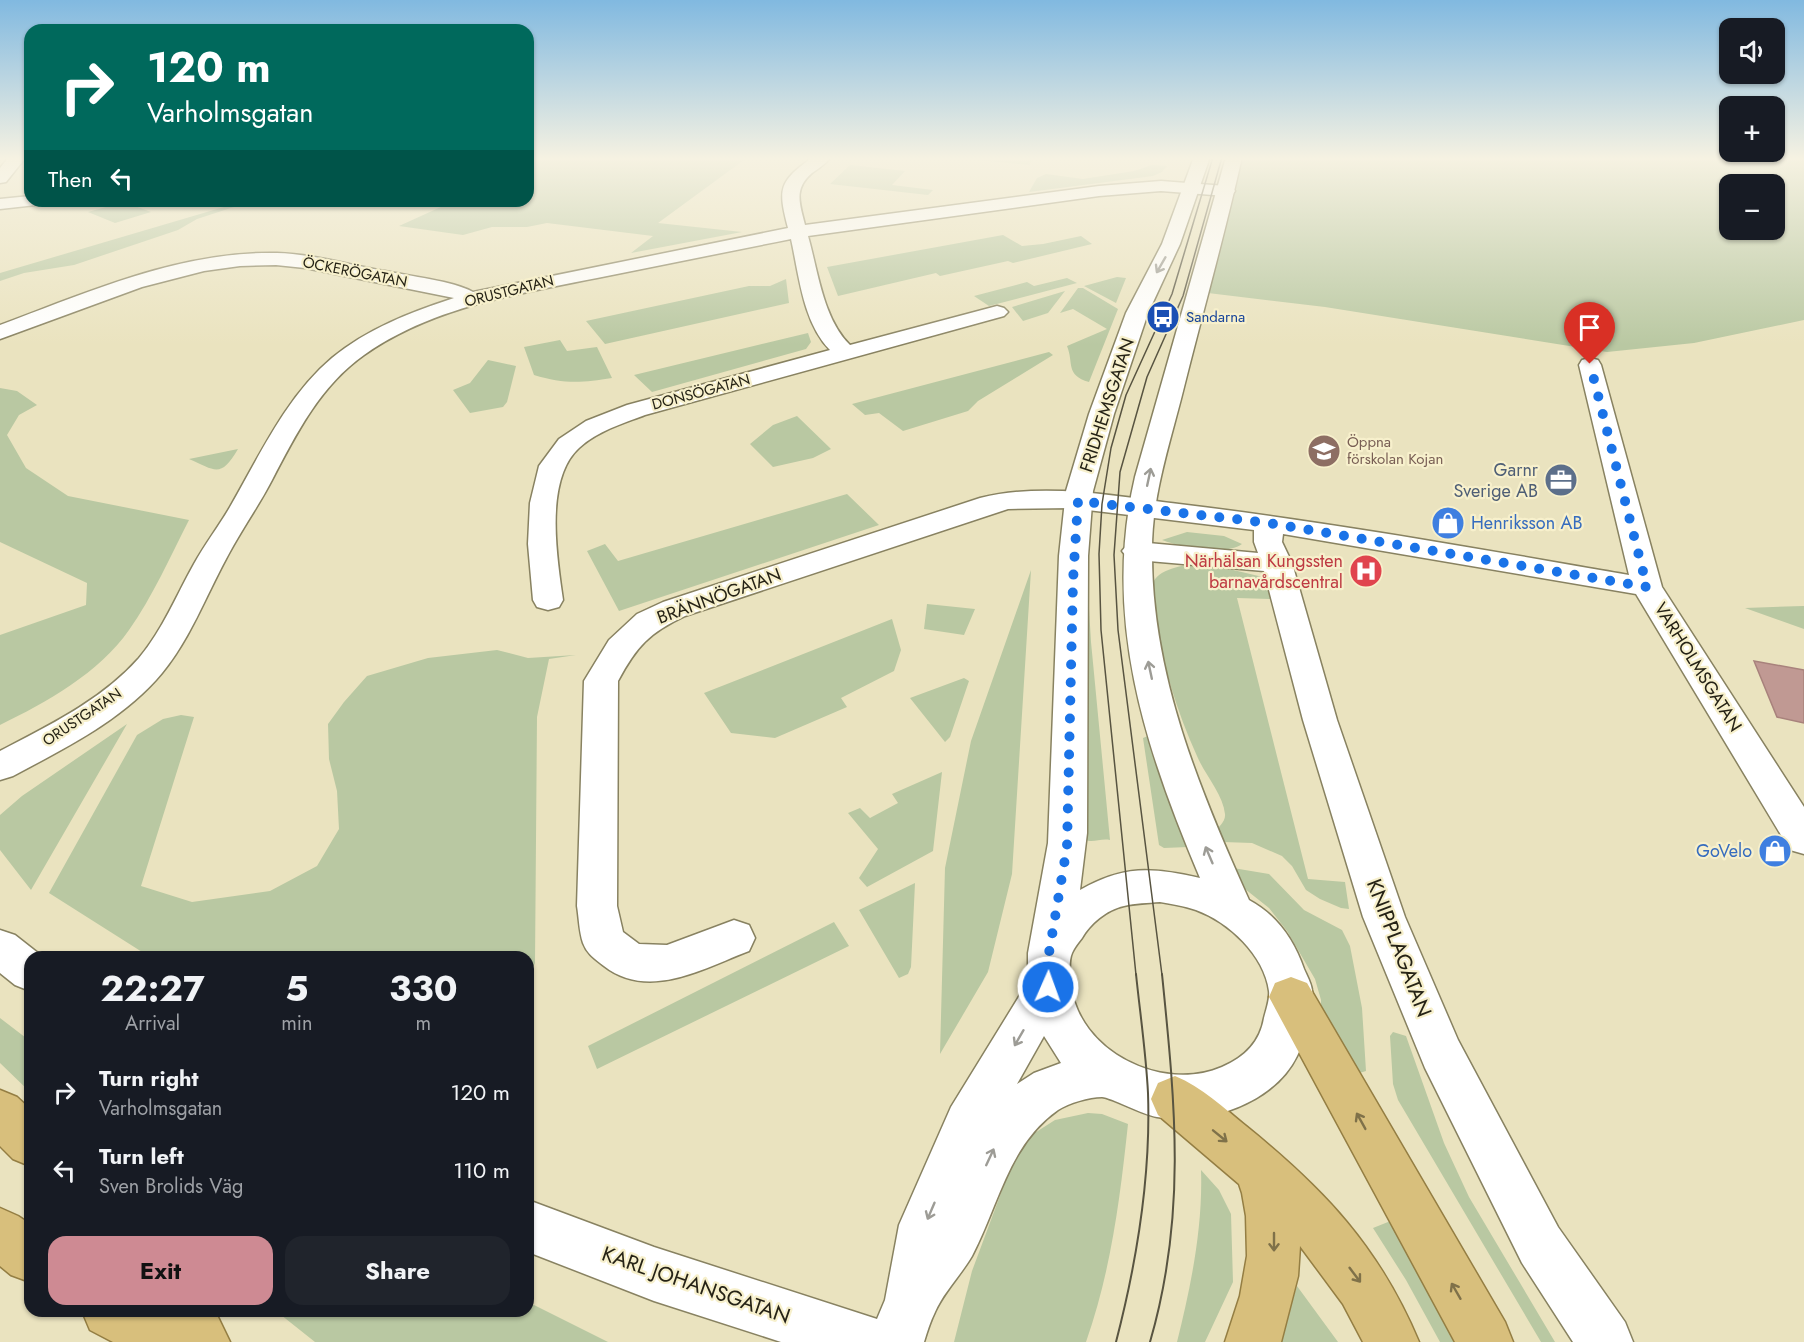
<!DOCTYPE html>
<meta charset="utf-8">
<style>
:root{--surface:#171b24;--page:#20242c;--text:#f1f3f6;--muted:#9ea1a6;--accent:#ce8a93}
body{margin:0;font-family:Jost,sans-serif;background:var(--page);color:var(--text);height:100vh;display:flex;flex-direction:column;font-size:22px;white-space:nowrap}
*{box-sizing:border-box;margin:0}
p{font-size:20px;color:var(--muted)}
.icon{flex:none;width:33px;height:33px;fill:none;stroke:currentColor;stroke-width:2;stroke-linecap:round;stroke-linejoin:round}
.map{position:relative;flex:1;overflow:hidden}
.panel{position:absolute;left:24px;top:951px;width:510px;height:366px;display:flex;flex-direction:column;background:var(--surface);border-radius:18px;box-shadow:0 2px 4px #0004}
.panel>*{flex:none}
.banner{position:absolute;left:24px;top:24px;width:510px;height:183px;border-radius:18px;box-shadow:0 2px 4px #0004;background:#00695c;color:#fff;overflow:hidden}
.controls{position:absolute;left:1719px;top:18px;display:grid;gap:12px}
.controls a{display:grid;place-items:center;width:66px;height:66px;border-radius:12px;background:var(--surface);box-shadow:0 2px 4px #0004;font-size:30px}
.pin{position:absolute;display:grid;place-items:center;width:51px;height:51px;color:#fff;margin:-62px -26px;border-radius:50% 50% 50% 0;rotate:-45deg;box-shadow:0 0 6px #0007}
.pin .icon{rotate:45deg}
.me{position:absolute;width:66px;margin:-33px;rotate:2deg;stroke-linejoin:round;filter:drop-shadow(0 0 4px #0008)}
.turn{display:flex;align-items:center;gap:21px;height:126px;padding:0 24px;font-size:27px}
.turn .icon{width:78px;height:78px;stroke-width:2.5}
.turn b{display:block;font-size:42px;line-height:51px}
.then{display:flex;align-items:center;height:57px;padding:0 24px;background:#0003;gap:12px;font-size:22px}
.eta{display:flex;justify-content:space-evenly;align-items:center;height:102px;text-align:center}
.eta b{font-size:36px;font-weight:700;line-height:42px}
.primary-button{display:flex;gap:12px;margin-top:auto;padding:12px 24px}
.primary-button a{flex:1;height:69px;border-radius:18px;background:var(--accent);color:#111;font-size:24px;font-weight:700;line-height:69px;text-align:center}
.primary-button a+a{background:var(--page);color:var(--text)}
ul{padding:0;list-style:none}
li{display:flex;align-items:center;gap:18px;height:78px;padding:0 24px}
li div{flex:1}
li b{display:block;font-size:22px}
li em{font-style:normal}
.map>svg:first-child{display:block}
</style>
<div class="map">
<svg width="1804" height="1342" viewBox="0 0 1804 1342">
<rect width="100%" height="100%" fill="#eae3bf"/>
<!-- green -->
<path fill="#b9c8a2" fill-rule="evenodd" d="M 528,157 L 748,157 L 658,223 L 742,232 L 631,253 L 653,236 L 547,223 L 527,227 L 492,227 L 463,235 L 399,226 L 454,201 L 528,201 Z
M 919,157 L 1035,157 L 1029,165 L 969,159 L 948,160 Z
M 1242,157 L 1804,157 L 1804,320 L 1694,343 L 1607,352 L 1325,307 L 1208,293 ZM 1730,184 L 1774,184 L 1774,230 L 1730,230 Z
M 850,165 L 905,171 L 892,185 L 933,190 L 928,195 L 830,184 Z
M 1152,165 L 1167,166 L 1162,172 L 1153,176 L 1029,192 L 1037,178 L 1046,174 L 1083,179 L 1134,171 Z
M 124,202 L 151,212 L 115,223 L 88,212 Z
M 234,204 L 240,205 L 197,219 L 178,230 L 74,265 L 24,273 L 0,281 L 0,273 Z
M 1003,235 L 1022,246 L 1043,244 L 1081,236 L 1092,244 L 1013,263 L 1008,261 L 940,276 L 936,273 L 838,296 L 827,267 Z
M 1117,277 L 1126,278 L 1116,303 L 1084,286 Z
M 1067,278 L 1077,283 L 989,306 L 974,296 L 1027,282 L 1034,286 Z
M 786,279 L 789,303 L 605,344 L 586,321 L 749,286 L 770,286 Z
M 1078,288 L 1083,288 L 1118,309 L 1089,382 C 1065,375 1074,363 1067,346 L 1107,329 L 1073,309 L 1060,313 Z
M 1065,291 L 1048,313 L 1023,321 L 1012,307 Z
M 808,333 L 811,342 L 806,349 L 652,392 L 634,375 Z
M 560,340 L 567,351 L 597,347 L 612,378 C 582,383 563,384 534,375 L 524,347 Z
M 1049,352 L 1053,355 L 978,401 L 968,411 L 903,431 L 879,413 L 865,415 L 852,404 Z
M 488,360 L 516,366 L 507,402 L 503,407 L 470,413 L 453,390 L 470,383 Z
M 0,388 L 17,391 L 37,405 L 19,415 L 7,435 L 26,468 L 68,496 L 189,520 C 171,555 152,598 129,630 C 99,673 47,702 0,725 L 0,635 L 86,605 L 87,583 L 0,542 Z
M 797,416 L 831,449 L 813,458 L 773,467 L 750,444 L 773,425 Z
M 238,449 C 221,478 216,471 189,459 Z
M 847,494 L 879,525 L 619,611 L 587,551 L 605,544 L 618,561 Z
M 1187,532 L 1224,536 L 1242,544 C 1226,556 1180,547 1162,540 Z
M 1086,558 L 1091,642 L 1110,840 C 1100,838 1092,844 1083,839 Z
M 1193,564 L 1225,568 L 1271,579 L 1270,599 L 1237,598 L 1308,879 L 1345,882 L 1349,909 L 1341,908 L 1320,899 L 1306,890 L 1292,866 L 1282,856 L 1252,843 L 1223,842 L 1214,833 C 1218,827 1226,822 1225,814 C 1223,794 1205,775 1197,756 C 1177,712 1162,663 1155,615 C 1154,607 1150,595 1152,587 C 1154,570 1180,566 1193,564 Z
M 1031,570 L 1012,874 L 988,972 L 940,1054 L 945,868 L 971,741 Z
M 927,604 L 975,609 L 964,635 L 924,629 Z
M 1804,606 L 1804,629 L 1745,608 L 1803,606 Z
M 892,619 L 901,650 L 894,671 L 841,698 L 847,707 L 775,738 L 731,733 L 704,693 Z
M 497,650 L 528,658 L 576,655 L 549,659 L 537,717 L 535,963 L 528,978 L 528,957 L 150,957 L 49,893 L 137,735 L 163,719 L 181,715 L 194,717 L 141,886 L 192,902 L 270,891 L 317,866 L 339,829 L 337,791 L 329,759 L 328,724 L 344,702 L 367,676 L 428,658 Z
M 964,678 L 969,681 L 950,737 L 945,742 L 910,698 Z
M 127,724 L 31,890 L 0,850 L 0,815 L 22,796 Z
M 1148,736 L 1151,742 L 1188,847 L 1164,848 L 1159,845 L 1143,738 Z
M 942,772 L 933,851 L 867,887 L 859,878 L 878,849 L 848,813 L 860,808 L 870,818 L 898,803 L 892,794 Z
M 1233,868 L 1269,874 L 1304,910 L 1342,930 L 1350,946 L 1362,1008 L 1366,1071 L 1356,1074 L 1321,1018 L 1321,1000 L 1315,979 L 1287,931 L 1269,908 L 1245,889 Z
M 915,883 L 911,967 L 908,974 L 899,978 L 859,910 Z
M 834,922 L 849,946 L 597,1069 L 588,1046 Z
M 0,1018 L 30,1041 L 30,1092 L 0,1063 Z
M 1393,1032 L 1406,1036 L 1444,1143 L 1469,1197 L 1555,1342 L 1541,1342 L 1398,1100 L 1393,1084 L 1390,1036 Z
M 1088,1113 L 1102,1114 L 1128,1124 C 1120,1199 1111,1271 1086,1342 L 954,1342 L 972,1271 L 1017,1150 L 1033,1134 L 1055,1120 Z
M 1201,1170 L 1219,1190 L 1231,1214 L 1233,1282 L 1205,1342 L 1177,1342 C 1191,1286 1203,1227 1201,1170 Z
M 1393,1220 L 1456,1342 L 1440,1342 L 1406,1280 L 1373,1228 Z
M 1297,1286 L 1338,1342 L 1279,1342 Z
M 528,1302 L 608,1342 L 315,1342 L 276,1311 L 528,1311 Z"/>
<!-- building -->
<path fill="#c09993" stroke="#a8827c" stroke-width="1.5" d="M 1754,661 L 1804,670 L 1804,723 L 1777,717 Z"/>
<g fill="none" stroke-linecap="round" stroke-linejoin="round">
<!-- minor casing -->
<g stroke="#888261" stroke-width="3">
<path id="minor" d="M 9,157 L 26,157 L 6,182 L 0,183 L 0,168 Z
M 813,157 L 831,157 C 826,164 819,168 812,173 C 793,189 800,204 805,225 L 1099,186 L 1161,181 L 1226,186 L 1232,187 L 1235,191 L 1232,195 L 1226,196 L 1161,191 L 1099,196 L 808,236 C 818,271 823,319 850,345 L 997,306 L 1004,308 L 1008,312 L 1004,316 L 645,415 C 622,424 597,431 579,448 C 544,480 557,558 563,600 L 559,607 L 548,610 L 537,607 L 533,600 L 528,544 L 530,503 L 539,466 L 559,439 L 586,421 L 627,405 L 830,350 C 803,323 799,275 791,239 C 726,252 662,265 597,278 C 517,294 432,307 364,355 C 320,386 296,434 272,480 C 258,507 240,532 226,559 C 205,598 190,639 162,673 C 123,720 65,748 13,776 L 0,780 L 0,751 C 48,726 102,700 139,658 C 163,629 176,596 194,564 C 205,544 219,526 230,507 C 260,455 286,397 332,358 C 367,329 411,312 454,298 L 305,268 L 276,265 L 240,266 L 204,271 L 142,287 L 0,339 L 0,325 C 89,292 180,251 277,253 C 313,254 349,265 385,271 C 408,276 454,281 473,292 L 788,228 C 778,189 778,182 813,157 Z
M 30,196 L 30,201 L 39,201 L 36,205 L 0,209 L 0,199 Z
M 1590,358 L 1598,360 L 1601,365 L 1662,587 L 1804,807 L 1804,854 L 1790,850 L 1636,594 L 1283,534 L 1282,542 L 1292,563 L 1337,720 L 1405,917 L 1458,1040 L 1558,1227 L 1625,1322 L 1633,1342 L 1573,1342 L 1522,1263 L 1425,1068 L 1363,917 L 1303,720 L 1264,571 L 1137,560 L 1127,557 L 1122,551 L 1127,545 L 1137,542 L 1258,553 L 1254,542 L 1254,530 L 1071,508 L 1008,509 L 685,616 C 649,633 637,646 618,681 L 617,906 L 623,932 L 639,944 L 667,945 L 734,920 L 749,925 L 755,938 L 749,951 C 704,968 649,1001 604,966 C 595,959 587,954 583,943 C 579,931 579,918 577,906 L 584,681 L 609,640 L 637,614 L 663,602 L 980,498 C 1045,482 1114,496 1179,504 C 1330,522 1479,549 1629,575 L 1579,365 L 1582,360 Z"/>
</g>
<!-- tertiary casing -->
<g stroke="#888261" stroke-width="3">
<path id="tertiary" d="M 1194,157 L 1210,157 L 1180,244 L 1148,313 L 1114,414 L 1093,491 L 1088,556 L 1087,833 L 1080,890 C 1124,865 1151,867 1200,878 C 1145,748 1102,618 1135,477 L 1226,157 L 1242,157 C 1224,238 1201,318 1181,399 C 1168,449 1151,501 1152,554 C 1152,676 1200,791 1249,900 C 1277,915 1294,940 1304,969 C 1307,976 1311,983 1312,990 C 1315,1007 1305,1041 1297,1056 C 1274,1103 1207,1126 1157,1117 C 1143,1115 1110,1097 1102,1097 C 1089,1097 1069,1103 1058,1110 C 1008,1145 999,1205 972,1256 C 961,1275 943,1293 935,1312 C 930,1322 927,1332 924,1342 L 781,1342 L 654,1301 L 528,1252 L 528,1200 L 654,1247 L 877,1319 L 885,1300 L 899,1225 L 951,1107 L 1028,982 L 1028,953 L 1048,843 L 1059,556 L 1066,491 L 1089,414 L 1126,313 L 1162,244 ZM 1160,902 C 1171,904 1184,906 1196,910 C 1229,922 1264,955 1269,991 C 1270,999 1266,1010 1264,1018 C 1260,1042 1245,1057 1222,1067 C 1162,1093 1078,1051 1071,985 C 1070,976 1068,962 1072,953 C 1074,948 1078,943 1082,938 C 1090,924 1106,910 1124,906 C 1135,903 1148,903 1160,902 ZM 1044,1036 L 1061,1063 L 1034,1073 L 1017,1084 Z
M 0,930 L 15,935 L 43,957 L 30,957 L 30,991 L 15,985 L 0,973 Z"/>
</g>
<!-- trunk casing -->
<g stroke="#947e43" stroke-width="3">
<path id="trunk" d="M 1291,977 L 1307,983 L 1505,1322 L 1513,1342 L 1455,1342 L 1269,997 L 1275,983 Z
M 1175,1076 C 1202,1087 1224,1108 1246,1126 C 1325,1190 1379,1247 1419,1342 L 1363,1342 L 1343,1304 L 1300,1246 L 1298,1276 L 1281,1342 L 1225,1342 L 1240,1296 L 1247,1256 L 1246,1216 L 1242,1193 L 1239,1184 L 1158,1115 L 1151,1099 L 1158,1083 Z
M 0,1090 L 17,1097 L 30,1109 L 30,1166 L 13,1159 L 0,1146 Z
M 0,1208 L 18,1216 L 30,1224 L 30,1282 L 11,1275 L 0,1266 Z
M 82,1311 L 215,1311 L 230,1342 L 113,1342 L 90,1330 Z"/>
</g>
<!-- minor -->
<use href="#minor" fill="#fff" fill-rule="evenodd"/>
<!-- tertiary -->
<use href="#tertiary" fill="#fff" fill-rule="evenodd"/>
<!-- trunk -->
<use href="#trunk" fill="#d8bf7c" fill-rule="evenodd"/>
<!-- tram-far1 -->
<path stroke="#585441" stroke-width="1.5" d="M 1136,975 L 1101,630 L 1099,554 L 1102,504 L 1111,448 L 1126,395 L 1172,294 L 1213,157
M 1162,975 L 1118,630 L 1114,555 L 1120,472 L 1147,377 L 1183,296 L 1222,157"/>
<!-- tram -->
<path stroke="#585441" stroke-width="2" d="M 1116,1342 C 1137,1261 1151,1177 1148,1093 C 1146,1053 1140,1013 1136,974
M 1150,1342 C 1187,1215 1175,1103 1162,974"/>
</g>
<!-- one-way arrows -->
<defs><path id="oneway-shaft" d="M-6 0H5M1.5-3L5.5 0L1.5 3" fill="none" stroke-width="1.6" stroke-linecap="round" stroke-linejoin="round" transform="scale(1.5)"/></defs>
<g stroke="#9d9c96">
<use href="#oneway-shaft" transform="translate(1161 265) rotate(120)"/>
<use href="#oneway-shaft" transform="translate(1149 477) rotate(-78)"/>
<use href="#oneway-shaft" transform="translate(1150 670) rotate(-102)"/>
<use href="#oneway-shaft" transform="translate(1209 855) rotate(-113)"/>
<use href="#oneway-shaft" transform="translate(1019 1038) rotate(120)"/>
<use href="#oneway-shaft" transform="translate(990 1157) rotate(-65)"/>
<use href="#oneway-shaft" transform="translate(931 1211) rotate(113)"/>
</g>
<g stroke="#7f7149">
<use href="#oneway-shaft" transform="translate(1361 1121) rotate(-119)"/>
<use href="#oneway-shaft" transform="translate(1220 1136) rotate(39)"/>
<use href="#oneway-shaft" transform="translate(1274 1242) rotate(90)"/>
<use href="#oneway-shaft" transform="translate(1355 1275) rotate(53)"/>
<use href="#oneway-shaft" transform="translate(1456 1291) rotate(-120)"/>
</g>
<!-- sky -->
<linearGradient id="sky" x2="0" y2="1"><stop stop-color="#81b9e0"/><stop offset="0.46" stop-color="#f6f2e2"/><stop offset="1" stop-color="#f6f2e2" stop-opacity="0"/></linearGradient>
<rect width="1804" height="345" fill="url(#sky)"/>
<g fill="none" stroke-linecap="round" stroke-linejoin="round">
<!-- route -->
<path stroke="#1a73e8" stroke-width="10" stroke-dasharray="0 18" d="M 1048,987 L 1049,953 L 1067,847 L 1073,581 L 1078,501 L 1269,523 L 1647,587 L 1590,364"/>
</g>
<!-- icons -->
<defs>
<g id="bus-disc" transform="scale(1.725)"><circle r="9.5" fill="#1a4fb4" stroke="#f7f0cc"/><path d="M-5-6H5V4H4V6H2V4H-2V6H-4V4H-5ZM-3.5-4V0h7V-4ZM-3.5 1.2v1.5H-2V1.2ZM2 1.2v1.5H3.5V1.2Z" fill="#fff"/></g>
<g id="school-disc" transform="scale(1.725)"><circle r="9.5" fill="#8d6e63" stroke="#f7f0cc"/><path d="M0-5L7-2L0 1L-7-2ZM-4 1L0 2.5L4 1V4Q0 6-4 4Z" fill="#fff"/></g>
<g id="office-disc" transform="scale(1.725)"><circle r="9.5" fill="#5c6f8a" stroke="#f7f0cc"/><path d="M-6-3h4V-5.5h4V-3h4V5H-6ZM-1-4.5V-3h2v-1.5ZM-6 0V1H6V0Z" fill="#fff"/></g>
<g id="shop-disc" transform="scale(1.725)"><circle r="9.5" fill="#3f7fe0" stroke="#f7f0cc"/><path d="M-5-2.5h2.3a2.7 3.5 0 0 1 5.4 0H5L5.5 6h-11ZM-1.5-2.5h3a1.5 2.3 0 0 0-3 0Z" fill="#fff"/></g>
<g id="hospital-disc" transform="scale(1.725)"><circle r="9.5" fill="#e0444e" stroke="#f7f0cc"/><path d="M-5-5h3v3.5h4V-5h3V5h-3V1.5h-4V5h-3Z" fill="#fff"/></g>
</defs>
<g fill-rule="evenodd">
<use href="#bus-disc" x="1163" y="317"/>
<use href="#school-disc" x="1324" y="451"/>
<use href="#office-disc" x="1561" y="480"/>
<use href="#shop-disc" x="1448" y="523"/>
<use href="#hospital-disc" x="1366" y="571"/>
<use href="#shop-disc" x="1775" y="851"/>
</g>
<g text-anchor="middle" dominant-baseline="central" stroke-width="4.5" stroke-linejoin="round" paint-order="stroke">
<!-- far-street labels -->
<g font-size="15" fill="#262316" stroke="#f7f0cc">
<text transform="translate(355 272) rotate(11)">ÖCKERÖGATAN</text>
<text transform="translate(509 291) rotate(-14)">ORUSTGATAN</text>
<text transform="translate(701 392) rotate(-15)">DONSÖGATAN</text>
<text transform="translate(82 717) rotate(-34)">ORUSTGATAN</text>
</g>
<!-- far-transit labels -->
<g font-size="15" fill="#164399" stroke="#f7f0cc" text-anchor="start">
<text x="1186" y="317">Sandarna</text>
</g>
<!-- far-education labels -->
<g font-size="15" fill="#785e54" stroke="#f7f0cc" text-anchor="start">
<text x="1347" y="442">Öppna<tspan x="1347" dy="17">förskolan Kojan</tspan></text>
</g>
<!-- street labels -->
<g font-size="18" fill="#262316" stroke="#f7f0cc">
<text transform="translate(1107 405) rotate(-72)">FRIDHEMSGATAN</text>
<text transform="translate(719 596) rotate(-20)">BRÄNNÖGATAN</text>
<text transform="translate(1698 667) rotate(58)">VARHOLMSGATAN</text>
</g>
<!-- service labels -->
<g font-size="18" fill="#4e5e75" stroke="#f7f0cc" text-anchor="end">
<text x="1538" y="470">Garnr<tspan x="1538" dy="21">Sverige AB</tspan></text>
</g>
<!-- shop labels -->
<g font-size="18" fill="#366cbe" stroke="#f7f0cc" text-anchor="start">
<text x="1471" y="523">Henriksson AB</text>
<text x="1752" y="851" text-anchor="end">GoVelo</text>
</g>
<!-- health labels -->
<g font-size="18" fill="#be3a42" stroke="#f7f0cc" text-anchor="end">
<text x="1343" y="561">Närhälsan Kungssten<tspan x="1343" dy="21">barnavårdscentral</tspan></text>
</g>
<!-- near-street labels -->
<g font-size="21" fill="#262316" stroke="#f7f0cc">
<text transform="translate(1399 948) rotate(69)">KNIPPLAGATAN</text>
<text transform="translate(696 1285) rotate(19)">KARL JOHANSGATAN</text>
</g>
</g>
</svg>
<div class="controls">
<a><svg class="icon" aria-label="sound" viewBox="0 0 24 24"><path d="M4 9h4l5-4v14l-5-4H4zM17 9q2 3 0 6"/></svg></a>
<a>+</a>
<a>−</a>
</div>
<div class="pin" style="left:1590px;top:364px;background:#d93025"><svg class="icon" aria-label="arrive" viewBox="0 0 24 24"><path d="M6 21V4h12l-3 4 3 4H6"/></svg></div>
<svg class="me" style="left:1048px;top:987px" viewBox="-20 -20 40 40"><circle r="17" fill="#1a73e8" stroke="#fff" stroke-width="3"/><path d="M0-11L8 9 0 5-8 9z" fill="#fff"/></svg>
<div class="banner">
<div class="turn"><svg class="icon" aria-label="right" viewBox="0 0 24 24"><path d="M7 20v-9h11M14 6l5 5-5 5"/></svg><div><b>120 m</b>Varholmsgatan</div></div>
<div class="then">Then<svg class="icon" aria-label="left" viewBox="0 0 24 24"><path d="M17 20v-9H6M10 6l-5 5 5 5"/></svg></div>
</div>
<section class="panel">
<div class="eta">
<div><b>22:27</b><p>Arrival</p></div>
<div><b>5</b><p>min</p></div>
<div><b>330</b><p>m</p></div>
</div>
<ul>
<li><svg class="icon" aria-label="right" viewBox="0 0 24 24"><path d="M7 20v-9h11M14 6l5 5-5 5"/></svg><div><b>Turn right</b><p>Varholmsgatan</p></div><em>120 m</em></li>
<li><svg class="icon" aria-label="left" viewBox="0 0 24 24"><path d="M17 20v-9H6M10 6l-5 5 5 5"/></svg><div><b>Turn left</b><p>Sven Brolids Väg</p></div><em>110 m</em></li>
</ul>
<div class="primary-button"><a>Exit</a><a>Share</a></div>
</section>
</div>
